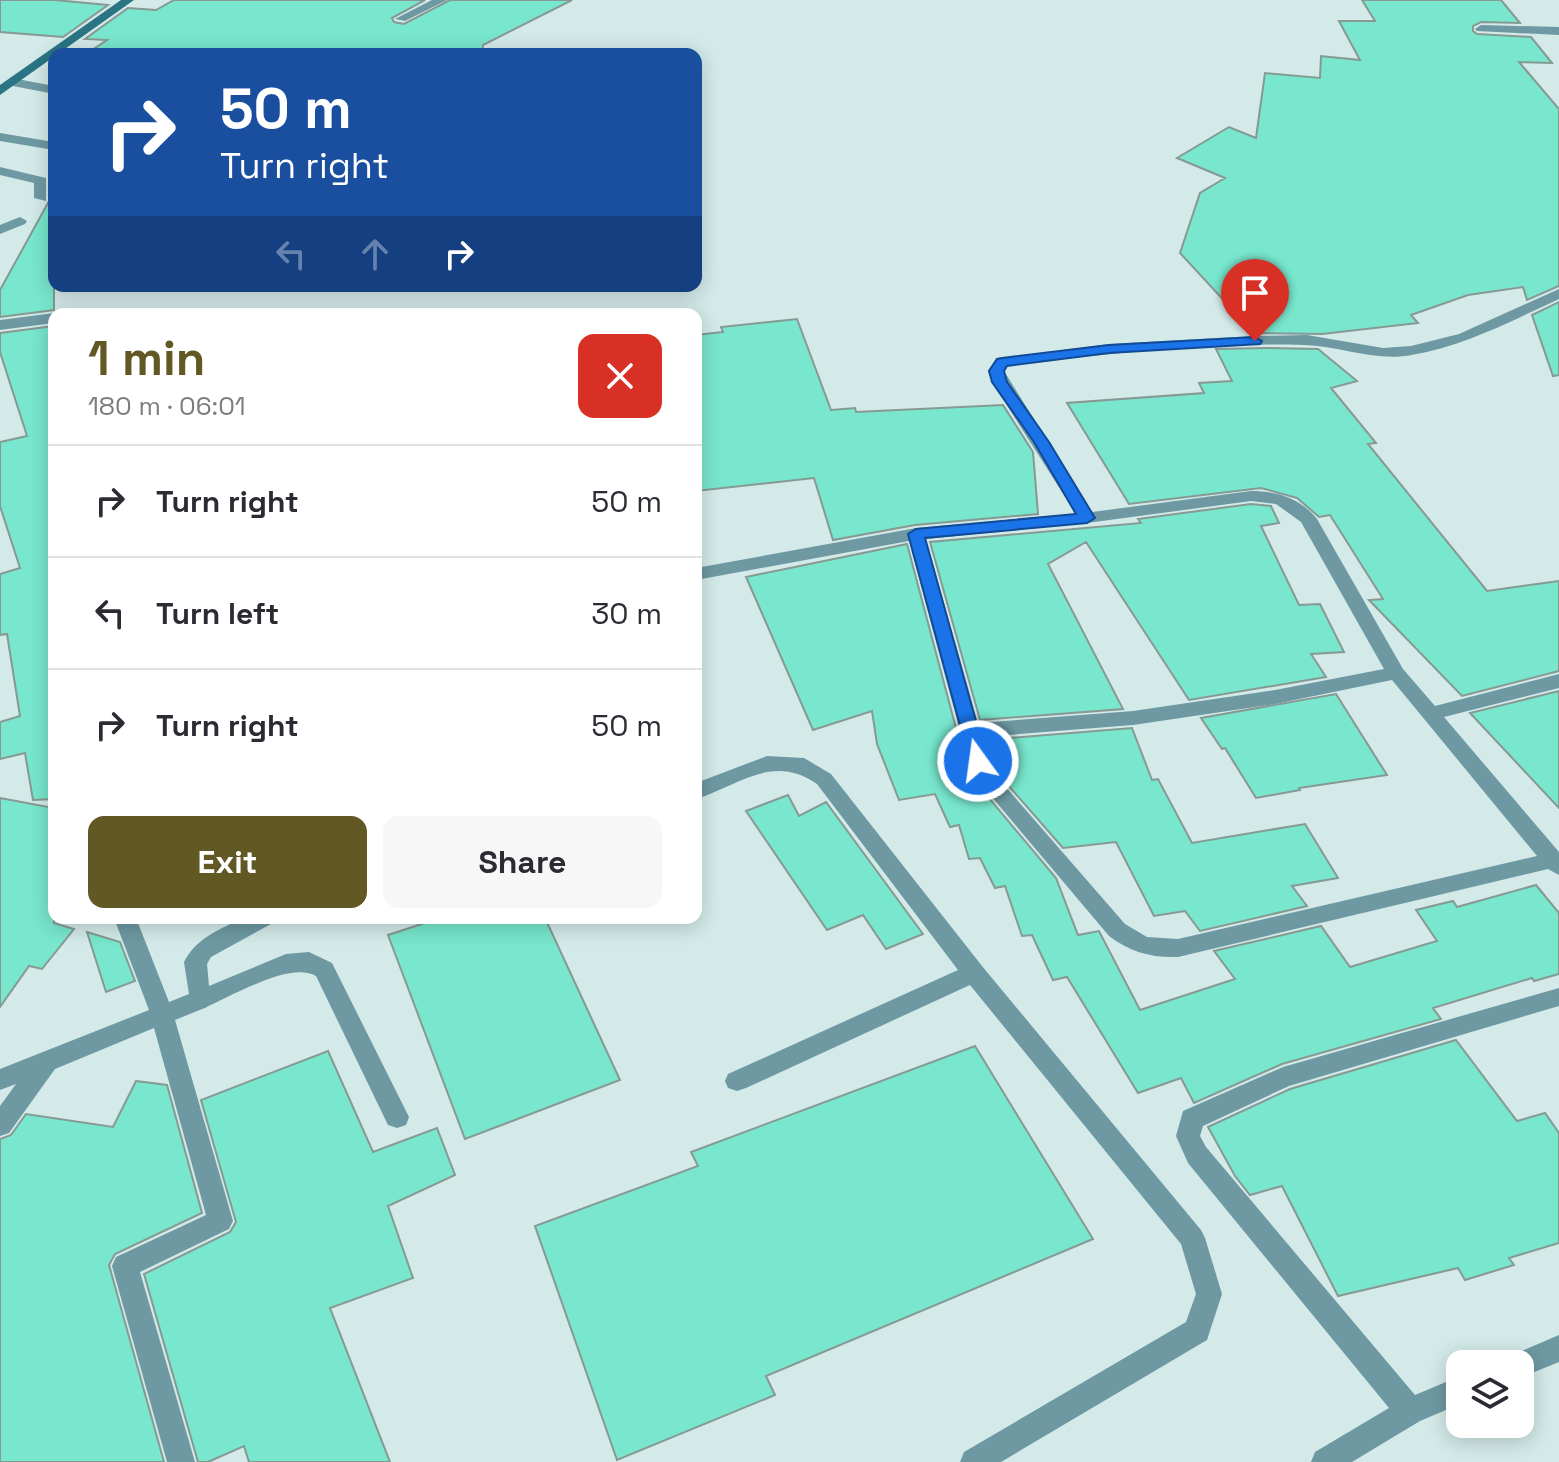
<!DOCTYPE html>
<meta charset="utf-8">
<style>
:root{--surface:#fff;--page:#f7f7f7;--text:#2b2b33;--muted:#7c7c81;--line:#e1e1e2;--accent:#615824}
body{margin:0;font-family:"Space Grotesk",sans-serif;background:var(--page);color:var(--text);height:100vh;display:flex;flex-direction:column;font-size:30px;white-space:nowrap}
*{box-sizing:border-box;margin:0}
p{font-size:26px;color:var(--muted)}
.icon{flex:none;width:44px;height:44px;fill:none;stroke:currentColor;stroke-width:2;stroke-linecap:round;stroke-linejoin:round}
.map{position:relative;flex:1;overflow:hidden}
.sheet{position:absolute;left:48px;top:308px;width:654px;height:616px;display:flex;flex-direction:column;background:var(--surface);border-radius:16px;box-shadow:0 4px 20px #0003}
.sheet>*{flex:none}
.guide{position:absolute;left:48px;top:48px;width:654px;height:244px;border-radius:16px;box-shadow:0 4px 20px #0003;background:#1a4fa0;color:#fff;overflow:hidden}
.fabs{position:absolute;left:1446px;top:1350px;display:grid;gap:16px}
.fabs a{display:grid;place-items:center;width:88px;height:88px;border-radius:16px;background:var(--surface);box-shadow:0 4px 20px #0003;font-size:40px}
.pin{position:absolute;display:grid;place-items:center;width:68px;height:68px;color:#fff;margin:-82px -34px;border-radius:50% 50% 50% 0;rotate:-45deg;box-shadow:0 0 8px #0007}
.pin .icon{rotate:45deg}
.me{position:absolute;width:88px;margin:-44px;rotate:346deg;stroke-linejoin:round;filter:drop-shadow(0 0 6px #0008)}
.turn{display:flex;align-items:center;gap:28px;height:168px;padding:0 40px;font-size:36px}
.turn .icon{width:104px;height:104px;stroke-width:2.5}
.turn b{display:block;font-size:56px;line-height:68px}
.lanes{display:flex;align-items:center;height:76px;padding:0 40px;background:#0003;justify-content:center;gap:40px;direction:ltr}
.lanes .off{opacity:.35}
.round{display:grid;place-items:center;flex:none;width:84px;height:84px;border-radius:16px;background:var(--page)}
.overview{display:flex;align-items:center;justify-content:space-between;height:136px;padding:0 40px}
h1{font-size:48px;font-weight:700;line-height:60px;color:var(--accent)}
.cta{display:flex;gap:16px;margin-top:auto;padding:16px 40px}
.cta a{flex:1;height:92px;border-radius:16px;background:var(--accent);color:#fff;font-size:32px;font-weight:700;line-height:92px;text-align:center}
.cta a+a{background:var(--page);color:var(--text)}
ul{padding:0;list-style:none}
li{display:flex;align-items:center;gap:24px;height:112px;padding:0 40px;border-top:2px solid var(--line)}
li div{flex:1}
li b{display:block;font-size:30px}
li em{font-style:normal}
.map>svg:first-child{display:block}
</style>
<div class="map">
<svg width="1559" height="1462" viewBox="0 0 1559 1462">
<rect width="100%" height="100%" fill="#d3eae9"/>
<!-- building -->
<path fill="#78e7cd" stroke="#869993" stroke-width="2" d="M 0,0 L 55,0 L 108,5 L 63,37 L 0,32 Z
M 174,0 L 425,0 L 392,18 L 394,22 L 404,24 L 450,0 L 572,0 L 483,45 L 482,54 L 86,54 L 107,40 L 85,39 L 128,8 L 156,10 Z
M 1362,0 L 1501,0 L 1520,23 L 1481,22 L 1473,26 L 1473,31 L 1477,34 L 1531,37 L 1552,63 L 1519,62 L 1559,109 L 1559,286 L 1527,300 L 1523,287 L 1468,295 L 1411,315 L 1418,323 L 1322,334 L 1254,333 L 1180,253 L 1200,193 L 1225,178 L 1177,158 L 1229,127 L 1256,138 L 1265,73 L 1320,78 L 1321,56 L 1360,60 L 1339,21 L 1375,21 Z
M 54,192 L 54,310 L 0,317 L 0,290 Z
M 1559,302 L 1559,375 L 1553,376 L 1532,315 Z
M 797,319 L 831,410 L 855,408 L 856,412 L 1003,405 L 1033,452 L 1038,514 L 915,525 L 833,540 L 814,478 L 696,491 L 696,335 L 723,332 L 721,327 Z
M 54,326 L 54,799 L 33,800 L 25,753 L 0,759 L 0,722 L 20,716 L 7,634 L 0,635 L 0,574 L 20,568 L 0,506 L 0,442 L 27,436 L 0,352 L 0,333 Z
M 1267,348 L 1318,349 L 1357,381 L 1331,388 L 1376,443 L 1368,444 L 1487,591 L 1559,581 L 1559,671 L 1462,696 L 1369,600 L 1383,599 L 1330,515 L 1319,517 L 1297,498 L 1261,488 L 1129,504 L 1067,403 L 1204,393 L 1199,383 L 1232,381 L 1216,349 Z
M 1251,504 L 1271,506 L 1279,523 L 1261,526 L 1299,605 L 1320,604 L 1344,652 L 1311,654 L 1326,677 L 1189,700 L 1086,542 L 1048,564 L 1123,709 L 980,720 L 930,542 L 1141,523 L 1138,519 Z
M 907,544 L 965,762 L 978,785 L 1056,878 L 1078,935 L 1099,931 L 1140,1010 L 1235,979 L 1214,951 L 1321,926 L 1350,967 L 1437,941 L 1416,910 L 1453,901 L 1457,907 L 1536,885 L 1559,913 L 1559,974 L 1534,981 L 1532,978 L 1433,1008 L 1441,1019 L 1282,1064 L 1194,1103 L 1181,1078 L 1138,1093 L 1067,977 L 1053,980 L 1032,935 L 1022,936 L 1005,886 L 995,888 L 980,858 L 969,859 L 959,825 L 950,827 L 935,794 L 899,800 L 877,744 L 872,711 L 813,730 L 746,577 Z
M 1559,691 L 1559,808 L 1470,713 Z
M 1336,694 L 1387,775 L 1299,788 L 1300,790 L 1256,798 L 1225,748 L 1222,749 L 1201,718 Z
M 1132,728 L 1152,780 L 1158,779 L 1192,843 L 1305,824 L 1338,878 L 1292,886 L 1307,906 L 1200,931 L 1185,911 L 1154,916 L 1116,842 L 1063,848 L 1000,776 L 991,760 L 986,740 Z
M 788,795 L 799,816 L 826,802 L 923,934 L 886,949 L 863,915 L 827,930 L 746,811 Z
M 0,798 L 54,808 L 54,923 L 74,929 L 42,969 L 29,966 L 0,1007 Z
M 440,918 L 545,918 L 620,1080 L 465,1139 L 388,935 Z
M 87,932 L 120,942 L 135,981 L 106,992 Z
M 1456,1040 L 1517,1121 L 1545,1113 L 1559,1133 L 1559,1243 L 1509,1258 L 1514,1265 L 1465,1280 L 1458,1268 L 1338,1296 L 1282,1186 L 1250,1195 L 1235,1176 L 1208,1127 L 1290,1089 Z
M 975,1046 L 1093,1239 L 766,1376 L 775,1395 L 617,1460 L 535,1226 L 698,1166 L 691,1152 Z
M 328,1051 L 373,1152 L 437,1128 L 455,1175 L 388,1206 L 413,1278 L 330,1308 L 390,1462 L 249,1462 L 244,1446 L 208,1462 L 198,1462 L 144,1274 L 230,1232 L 236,1222 L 201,1100 Z
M 136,1081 L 167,1085 L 202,1213 L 115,1254 L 109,1265 L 164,1462 L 0,1462 L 0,1139 L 11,1135 L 26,1114 L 113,1127 Z"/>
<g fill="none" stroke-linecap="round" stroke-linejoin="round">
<!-- service -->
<path fill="#6e99a3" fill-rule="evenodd" d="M 0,167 L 46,178 L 46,201 L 34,198 L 34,183 L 0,175 Z
M 20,217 L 27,221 L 25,224 L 0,234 L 0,225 Z
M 54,313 L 54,323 L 0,330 L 0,320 Z
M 767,756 L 804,758 L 831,774 L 982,966 L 1201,1230 L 1205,1238 L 1222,1294 L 1207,1340 L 1001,1462 L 960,1462 L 964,1452 L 1186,1322 L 1196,1294 L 1181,1244 L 970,985 L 746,1088 L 737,1091 L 728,1088 L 725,1081 L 728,1074 L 958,970 L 817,784 C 773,753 740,785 696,799 L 696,783 Z
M 243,918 L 274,918 L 271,924 L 211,957 L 207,964 L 209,986 L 286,954 L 309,952 L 332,963 L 409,1117 L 406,1125 L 397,1128 L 388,1125 L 316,976 C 289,960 228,999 199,1010 L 191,1007 L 184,962 C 196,938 220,929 243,918 Z"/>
<!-- minor -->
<path fill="#6e99a3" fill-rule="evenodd" d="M 432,0 L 447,0 L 405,21 L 395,19 Z
M 1481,25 L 1559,27 L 1559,35 L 1477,31 L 1475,29 Z
M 12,78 L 54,86 L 54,94 L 8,85 L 6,82 Z
M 0,133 L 54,142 L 54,150 L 0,141 Z
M 1559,289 L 1559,299 C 1511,321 1464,346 1412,355 C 1375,362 1341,346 1304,345 C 1205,342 1105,354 1007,366 L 1004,371 L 1092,512 L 1251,491 C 1277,491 1300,498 1317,519 L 1403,669 L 1435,706 L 1559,674 L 1559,688 L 1444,717 L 1559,852 L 1559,875 L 1548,869 L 1178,957 C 1152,958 1130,952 1109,936 L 980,783 L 968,761 L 909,541 L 696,580 L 696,568 L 916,528 L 1076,514 L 992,382 L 988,371 L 996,359 L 1109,344 L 1255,336 L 1307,335 L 1383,348 L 1411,346 L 1459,334 ZM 1251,501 L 1276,504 L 1301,522 L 1384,669 L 1275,690 L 1133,711 L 978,723 L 926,539 L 1087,523 ZM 1392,680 L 1537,856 L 1178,939 L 1147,937 L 1125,924 L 998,778 L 988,761 L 982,737 L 1133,725 L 1275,704 Z
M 114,918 L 136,918 L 169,1002 L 199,990 L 207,993 L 211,1000 L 207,1007 L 175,1020 L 233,1221 L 229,1229 L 140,1272 L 195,1462 L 167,1462 L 112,1266 L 116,1257 L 206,1215 L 154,1028 L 55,1069 L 9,1133 L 0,1136 L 0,1106 L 16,1084 L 0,1090 L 0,1069 L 149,1010 Z
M 1559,988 L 1559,1006 L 1289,1086 L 1203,1126 L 1200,1136 L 1206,1147 L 1415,1395 L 1460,1376 L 1460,1404 L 1420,1421 L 1352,1462 L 1311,1462 L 1315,1452 L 1389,1408 L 1188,1163 L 1176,1136 L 1183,1111 L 1283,1067 Z
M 1559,1335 L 1559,1362 L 1520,1378 L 1520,1364 L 1507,1364 L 1510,1356 Z"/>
<!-- secondary -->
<path fill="#2b7483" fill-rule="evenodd" d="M 121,0 L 134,0 L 0,95 L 0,85 Z"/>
</g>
<!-- route -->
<path fill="#1a73e8" stroke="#114b97" stroke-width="2" d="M 1255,337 L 1262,341 L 1260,344 L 1109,353 L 1007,366 L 1004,371 L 1007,382 L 1049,442 L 1095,518 L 1087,523 L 925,538 L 987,761 L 984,766 L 971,766 L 908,534 L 916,529 L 1076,514 L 1034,442 L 992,382 L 989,371 L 997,359 L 1002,358 L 1109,345 Z"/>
</svg>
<div class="fabs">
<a><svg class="icon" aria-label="layers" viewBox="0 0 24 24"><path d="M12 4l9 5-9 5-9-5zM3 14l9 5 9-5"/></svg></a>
</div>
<div class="pin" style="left:1255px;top:341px;background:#d93025"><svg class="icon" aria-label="arrive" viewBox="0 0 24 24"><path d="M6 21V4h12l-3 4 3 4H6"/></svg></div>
<svg class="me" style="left:978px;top:761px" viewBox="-20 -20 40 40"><circle r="17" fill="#1a73e8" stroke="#fff" stroke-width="3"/><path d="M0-11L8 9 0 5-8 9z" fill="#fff"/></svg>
<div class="guide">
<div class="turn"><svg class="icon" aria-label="right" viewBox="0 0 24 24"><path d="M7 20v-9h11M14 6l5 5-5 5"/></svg><div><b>50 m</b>Turn right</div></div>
<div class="lanes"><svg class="icon off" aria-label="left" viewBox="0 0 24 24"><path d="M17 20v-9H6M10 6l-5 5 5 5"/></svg><svg class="icon off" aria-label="ahead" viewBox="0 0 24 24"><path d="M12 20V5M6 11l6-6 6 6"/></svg><svg class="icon" aria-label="right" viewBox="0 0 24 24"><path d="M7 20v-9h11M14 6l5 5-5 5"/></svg></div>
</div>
<section class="sheet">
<div class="overview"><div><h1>1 min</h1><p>180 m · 06:01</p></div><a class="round" style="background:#d93025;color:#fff"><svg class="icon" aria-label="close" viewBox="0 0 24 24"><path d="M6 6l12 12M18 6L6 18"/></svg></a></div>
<ul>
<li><svg class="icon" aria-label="right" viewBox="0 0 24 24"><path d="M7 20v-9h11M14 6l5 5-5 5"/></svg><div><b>Turn right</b></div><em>50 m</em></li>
<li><svg class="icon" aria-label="left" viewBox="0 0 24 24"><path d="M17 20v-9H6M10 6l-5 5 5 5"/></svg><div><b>Turn left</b></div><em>30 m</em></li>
<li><svg class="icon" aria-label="right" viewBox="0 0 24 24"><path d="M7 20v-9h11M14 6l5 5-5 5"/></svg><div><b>Turn right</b></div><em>50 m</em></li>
</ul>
<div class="cta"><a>Exit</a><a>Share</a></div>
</section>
</div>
